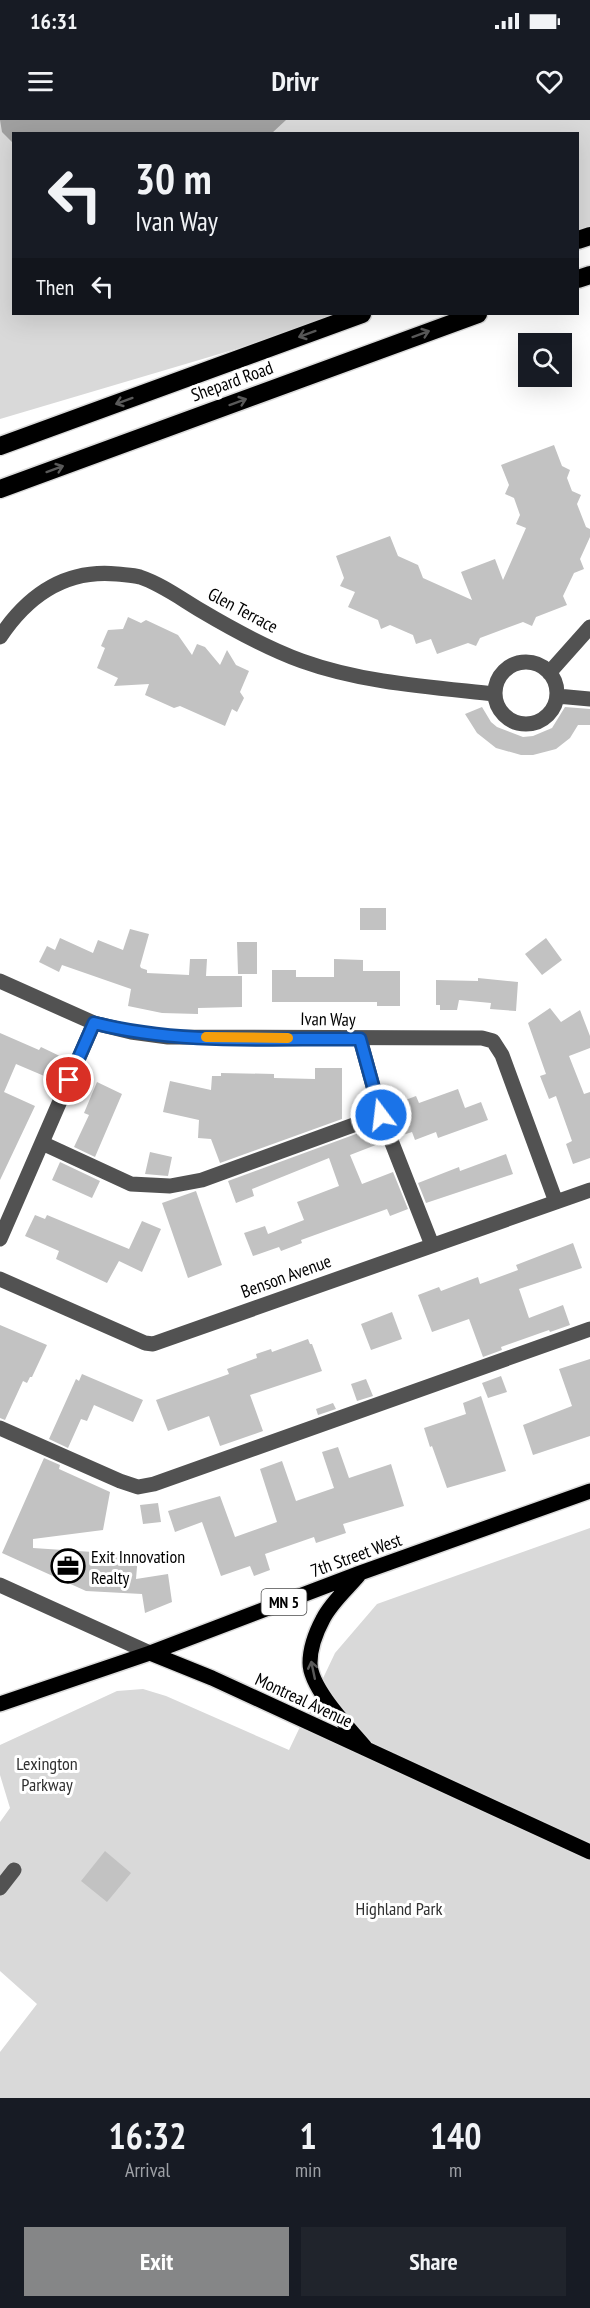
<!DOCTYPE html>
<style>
:root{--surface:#171b24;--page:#20242c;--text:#f1f3f6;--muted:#9ea1a6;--accent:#858687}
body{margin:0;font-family:"PT Sans Narrow",sans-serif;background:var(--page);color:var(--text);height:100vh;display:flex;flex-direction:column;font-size:22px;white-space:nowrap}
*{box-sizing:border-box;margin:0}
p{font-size:20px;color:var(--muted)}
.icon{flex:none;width:33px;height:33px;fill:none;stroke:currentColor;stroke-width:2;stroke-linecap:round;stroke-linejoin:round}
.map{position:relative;height:1978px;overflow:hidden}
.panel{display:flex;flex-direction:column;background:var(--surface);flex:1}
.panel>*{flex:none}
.banner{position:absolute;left:12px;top:12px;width:567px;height:183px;border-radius:0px;box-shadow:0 6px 24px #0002;background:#171b24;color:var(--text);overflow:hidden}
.fabs{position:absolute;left:518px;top:213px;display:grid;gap:12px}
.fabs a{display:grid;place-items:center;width:54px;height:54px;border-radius:0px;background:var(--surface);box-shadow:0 6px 24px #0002;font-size:30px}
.pin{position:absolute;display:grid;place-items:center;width:51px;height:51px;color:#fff;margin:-26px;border:3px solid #fff;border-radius:50%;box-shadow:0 2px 6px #0007}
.me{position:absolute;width:66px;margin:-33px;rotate:345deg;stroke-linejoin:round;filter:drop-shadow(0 0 4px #0008)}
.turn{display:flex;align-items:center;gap:21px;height:126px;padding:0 24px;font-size:27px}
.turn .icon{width:78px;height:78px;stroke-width:2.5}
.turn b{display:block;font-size:42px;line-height:51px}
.then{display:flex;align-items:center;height:57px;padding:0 24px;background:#0003;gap:12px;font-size:22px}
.eta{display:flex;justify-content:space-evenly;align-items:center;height:102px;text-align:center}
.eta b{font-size:36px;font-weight:600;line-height:42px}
.action{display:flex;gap:12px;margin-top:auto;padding:12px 24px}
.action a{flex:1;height:69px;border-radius:0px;background:var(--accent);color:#fff;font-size:24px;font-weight:600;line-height:69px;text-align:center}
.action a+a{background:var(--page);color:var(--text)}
.status{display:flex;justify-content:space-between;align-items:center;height:42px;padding:0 30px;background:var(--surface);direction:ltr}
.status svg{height:16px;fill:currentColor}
header{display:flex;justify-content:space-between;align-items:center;height:78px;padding:0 24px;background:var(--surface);font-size:27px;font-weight:600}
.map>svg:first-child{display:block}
</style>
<div class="status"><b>16:31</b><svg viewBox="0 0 49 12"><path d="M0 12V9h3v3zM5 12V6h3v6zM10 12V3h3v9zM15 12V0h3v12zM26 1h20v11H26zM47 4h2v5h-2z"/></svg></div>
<header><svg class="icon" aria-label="menu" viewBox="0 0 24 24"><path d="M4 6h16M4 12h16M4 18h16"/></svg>Drivr<svg class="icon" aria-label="heart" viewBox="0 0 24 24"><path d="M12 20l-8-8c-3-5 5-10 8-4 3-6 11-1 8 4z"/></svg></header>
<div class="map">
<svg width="590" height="1978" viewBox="0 0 590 1978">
<rect width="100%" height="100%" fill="#fff"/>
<!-- green -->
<path fill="#d9d9d9" d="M 0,0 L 590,0 L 590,111 L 578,115 L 578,14 L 14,14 L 14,194 L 344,194 L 243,227 L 0,299 Z
M 590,1408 L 590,1978 L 0,1978 L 0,1932 L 37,1884 L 0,1851 L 0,1702 L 10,1688 L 0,1655 L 0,1625 L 117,1571 L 143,1569 L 166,1576 L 289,1630 L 335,1533 L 377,1484 Z"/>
<!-- water -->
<path fill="#a0a0a0" d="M 0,0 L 286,0 L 272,13 L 14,14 L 13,23 L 2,12 Z"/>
<!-- building -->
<path fill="#c2c2c2" d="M 554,325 L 562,346 L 570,350 L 567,358 L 572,371 L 581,375 L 577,384 L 586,407 L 590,409 L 590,417 L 580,439 L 584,449 L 574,453 L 563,476 L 567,485 L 536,497 L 532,506 L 523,502 L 480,518 L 476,526 L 468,523 L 437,534 L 431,519 L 416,524 L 413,515 L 390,505 L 381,509 L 378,500 L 348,487 L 355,472 L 340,466 L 344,458 L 336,436 L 390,416 L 398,436 L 418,445 L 423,458 L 472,480 L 461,452 L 495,439 L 503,460 L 526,408 L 516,404 L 520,395 L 514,378 L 505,374 L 509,365 L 501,345 Z
M 128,497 L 141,503 L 146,500 L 178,515 L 192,535 L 197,524 L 205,527 L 220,545 L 227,530 L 236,545 L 249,551 L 240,572 L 244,578 L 237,592 L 232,589 L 225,606 L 180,586 L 174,588 L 145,575 L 149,564 L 114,566 L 118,558 L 97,548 L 105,528 L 101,526 L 108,510 L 123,509 Z
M 482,587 L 491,602 L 497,607 L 523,617 L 533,616 L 552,608 L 565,587 L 590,589 L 590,605 L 578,605 L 570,618 L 556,629 L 533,635 L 521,635 L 496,628 L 477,613 L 465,594 Z
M 360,788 L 386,788 L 386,810 L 360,810 Z
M 130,809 L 149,814 L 140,846 L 141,848 L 147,850 L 147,853 L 189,855 L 190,839 L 207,839 L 206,856 L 242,856 L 242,887 L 198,888 L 198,894 L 162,893 L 128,886 L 131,869 L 62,845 L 59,852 L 39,842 L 47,826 L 55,830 L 60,818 L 93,833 L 98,820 L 123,830 Z
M 546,818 L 562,840 L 542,855 L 525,834 Z
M 237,822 L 257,822 L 257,854 L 238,854 Z
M 334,839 L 363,840 L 363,851 L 400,851 L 400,886 L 377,886 L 377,882 L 272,882 L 272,850 L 296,850 L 296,857 L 334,857 Z
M 478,858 L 518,862 L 516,891 L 490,889 L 491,883 L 459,880 L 457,890 L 440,890 L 440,885 L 436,885 L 436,860 L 478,861 Z
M 550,888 L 561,902 L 580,890 L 590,916 L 590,928 L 569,936 L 584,974 L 590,972 L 590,1038 L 573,1044 L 566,1024 L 572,1021 L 556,976 L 549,979 L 540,956 L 546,954 L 528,903 Z
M 0,913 L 39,930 L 41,927 L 66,939 L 56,961 L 16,944 L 4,972 L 35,986 L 0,1060 Z
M 315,948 L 342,948 L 342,999 L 220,1043 L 211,1019 L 198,1018 L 199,1000 L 163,992 L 170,961 L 211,970 L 212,956 L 221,956 L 221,953 L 274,954 L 274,958 L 315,959 Z
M 97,962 L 122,974 L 95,1037 L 74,1027 L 89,995 L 84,993 Z
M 458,969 L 465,988 L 481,982 L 488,1000 L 438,1018 L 436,1012 L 415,1020 L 412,1012 L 400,1016 L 393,999 L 405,995 L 400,982 L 416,976 L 419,983 Z
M 375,1007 L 381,1023 L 350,1035 L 362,1064 L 393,1052 L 408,1089 L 390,1096 L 387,1089 L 301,1120 L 302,1123 L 281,1131 L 279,1127 L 253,1136 L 244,1113 L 265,1106 L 268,1114 L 304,1100 L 297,1082 L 339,1066 L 329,1038 L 252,1069 L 254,1076 L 236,1083 L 228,1061 Z
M 150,1032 L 172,1037 L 168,1056 L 145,1054 Z
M 506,1034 L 513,1054 L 426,1083 L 418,1063 L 459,1047 L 460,1051 Z
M 60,1042 L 100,1061 L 92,1078 L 52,1060 Z
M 196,1071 L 222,1145 L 188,1158 L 162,1083 Z
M 35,1095 L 45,1099 L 47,1095 L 129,1129 L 142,1101 L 161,1109 L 142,1152 L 119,1141 L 107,1163 L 56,1139 L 59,1131 L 25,1116 Z
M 573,1123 L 582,1148 L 519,1169 L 529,1198 L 563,1185 L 570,1205 L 550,1212 L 549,1210 L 501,1227 L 502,1230 L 483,1237 L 469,1199 L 432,1212 L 418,1175 L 439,1167 L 441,1171 L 478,1157 L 480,1164 L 518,1150 L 516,1145 Z
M 392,1192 L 402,1219 L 371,1230 L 361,1204 Z
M 0,1205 L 47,1225 L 32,1257 L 30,1257 L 27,1263 L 23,1261 L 5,1300 L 0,1298 Z
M 308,1219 L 310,1224 L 312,1224 L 322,1251 L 250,1275 L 263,1311 L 220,1326 L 209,1296 L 168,1311 L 156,1280 L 229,1254 L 227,1249 L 257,1238 L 256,1234 L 271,1229 L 272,1232 Z
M 590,1239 L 590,1316 L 533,1335 L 523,1305 L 572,1286 L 559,1249 Z
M 82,1254 L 143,1280 L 133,1302 L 94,1285 L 87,1301 L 81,1299 L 68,1328 L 49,1319 L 76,1259 L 79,1261 Z
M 501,1256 L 507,1272 L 488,1278 L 482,1263 Z
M 366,1259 L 373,1276 L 357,1281 L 351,1264 Z
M 481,1276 L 506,1351 L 447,1368 L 432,1326 L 430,1327 L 424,1308 L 466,1294 L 463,1283 Z
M 333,1283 L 336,1289 L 318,1295 L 316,1289 Z
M 338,1327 L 349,1358 L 391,1344 L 404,1386 L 343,1404 L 346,1413 L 316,1423 L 314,1417 L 265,1434 L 270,1450 L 254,1456 L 250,1446 L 221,1456 L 202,1402 L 175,1412 L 168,1391 L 220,1376 L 235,1417 L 277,1402 L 260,1349 L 282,1341 L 296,1381 L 334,1368 L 322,1332 Z
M 44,1338 L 60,1345 L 59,1349 L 110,1372 L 103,1410 L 33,1419 L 33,1428 L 138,1435 L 136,1459 L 168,1454 L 172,1482 L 145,1493 L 142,1474 L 86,1471 L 2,1433 Z
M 158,1383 L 161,1402 L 143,1404 L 140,1385 Z
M 105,1731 L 131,1753 L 107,1782 L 81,1761 Z"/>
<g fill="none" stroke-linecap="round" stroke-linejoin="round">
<!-- major casing -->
<g stroke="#dbdbdb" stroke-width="18">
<path id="major" d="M 358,1456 C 347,1469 331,1483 323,1499 C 316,1512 310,1528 310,1543 C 310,1568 349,1608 365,1627
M 150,1533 L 212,1558 L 590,1732
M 0,1584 L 150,1533 L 360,1453 L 590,1371"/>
</g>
<!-- highway casing -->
<g stroke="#dbdbdb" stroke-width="21">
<path id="highway" d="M 578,120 L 590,116
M 578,159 L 590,155
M 0,326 L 362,194
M 0,369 L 478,194"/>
</g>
<!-- minor -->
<path stroke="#525252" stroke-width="15" d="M 0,517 C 28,475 66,449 117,454 C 125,455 133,455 140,457 C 161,464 180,478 200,490 C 232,509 266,528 302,541 C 363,563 430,567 495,574
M495 573a31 31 0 1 1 62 0a31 31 0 1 1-62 0Z
M 549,553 L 590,507
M 557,576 L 590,579
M 0,861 L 94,903 L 131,912 L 168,917 L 482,918 L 493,921 L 502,935 L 556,1082
M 360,919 L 381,995 L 432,1125
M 42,1023 L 131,1064 L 170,1066 L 202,1060 L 381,995
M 0,1119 L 94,903
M 0,1159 L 145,1223 L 153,1224 L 590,1070
M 0,1308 L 120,1361 L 138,1367 L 154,1364 L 590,1209
M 0,1465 L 150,1533
M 0,1768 L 14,1750"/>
<!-- major -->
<use href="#major" stroke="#000" stroke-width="15"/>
<!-- highway -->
<use href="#highway" stroke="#000" stroke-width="18"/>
</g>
<!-- one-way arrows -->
<defs><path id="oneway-shaft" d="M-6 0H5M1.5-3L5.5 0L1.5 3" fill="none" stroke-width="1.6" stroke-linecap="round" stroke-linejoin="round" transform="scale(1.5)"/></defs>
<g stroke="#595959">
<use href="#oneway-shaft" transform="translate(307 214) rotate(160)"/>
<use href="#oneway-shaft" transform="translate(421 214) rotate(-20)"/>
<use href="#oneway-shaft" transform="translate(124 281) rotate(160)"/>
<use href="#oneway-shaft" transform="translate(238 282) rotate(-20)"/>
<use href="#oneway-shaft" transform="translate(55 349) rotate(-20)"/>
<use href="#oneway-shaft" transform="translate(313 1550) rotate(-102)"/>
</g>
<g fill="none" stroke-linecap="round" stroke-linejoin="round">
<!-- route casing -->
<g stroke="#114b97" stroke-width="15">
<path id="route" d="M 69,960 L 94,903 C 180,925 272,918 360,919 L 381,995"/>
</g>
<!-- route -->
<use href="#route" stroke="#1a73e8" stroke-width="10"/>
<!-- slow -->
<path stroke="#f59e0b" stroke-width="10" d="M 206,917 L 288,918"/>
</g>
<!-- icons -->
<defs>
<g id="office-ring" transform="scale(1.725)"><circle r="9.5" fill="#fff" stroke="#000" stroke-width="1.5"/><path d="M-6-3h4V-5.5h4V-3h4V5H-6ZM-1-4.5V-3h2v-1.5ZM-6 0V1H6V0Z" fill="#000"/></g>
</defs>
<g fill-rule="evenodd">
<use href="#office-ring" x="68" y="1446"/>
</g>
<g text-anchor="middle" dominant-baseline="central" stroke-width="6" stroke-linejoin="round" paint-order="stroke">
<!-- shield labels -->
<rect fill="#fff" stroke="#4c4c4c" stroke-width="1.5" x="261.5" y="1469" width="45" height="26" rx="4.5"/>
<g font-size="16" font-weight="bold" fill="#000">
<text x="284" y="1482">MN 5</text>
</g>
<!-- street labels -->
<g font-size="18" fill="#000" stroke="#fff">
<text transform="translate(232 261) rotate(-20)">Shepard Road</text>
<text transform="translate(243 490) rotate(28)">Glen Terrace</text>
<text transform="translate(328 899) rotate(1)">Ivan Way</text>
<text transform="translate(286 1156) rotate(-20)">Benson Avenue</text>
<text transform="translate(356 1435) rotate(-20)">7th Street West</text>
<text transform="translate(304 1580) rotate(25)">Montreal Avenue</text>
</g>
<!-- poi labels -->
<g font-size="18" fill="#000" stroke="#fff" text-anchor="start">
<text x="91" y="1436">Exit Innovation<tspan x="91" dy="21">Realty</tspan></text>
</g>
<!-- park labels -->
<g font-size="18" fill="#303030" stroke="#fff">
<text x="47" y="1643">Lexington<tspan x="47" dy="21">Parkway</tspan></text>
<text x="399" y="1788">Highland Park</text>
</g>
</g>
</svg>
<div class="fabs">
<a><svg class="icon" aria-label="search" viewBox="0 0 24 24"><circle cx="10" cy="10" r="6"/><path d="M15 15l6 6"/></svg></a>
</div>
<div class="pin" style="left:69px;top:960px;background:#d93025"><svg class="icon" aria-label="arrive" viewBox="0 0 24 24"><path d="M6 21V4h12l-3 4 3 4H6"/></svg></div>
<svg class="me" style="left:381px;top:995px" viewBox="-20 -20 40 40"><circle r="17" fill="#1a73e8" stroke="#fff" stroke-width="3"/><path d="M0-11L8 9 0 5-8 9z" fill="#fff"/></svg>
<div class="banner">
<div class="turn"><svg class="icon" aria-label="left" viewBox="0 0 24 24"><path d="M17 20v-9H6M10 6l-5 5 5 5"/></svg><div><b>30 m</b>Ivan Way</div></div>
<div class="then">Then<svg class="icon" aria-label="left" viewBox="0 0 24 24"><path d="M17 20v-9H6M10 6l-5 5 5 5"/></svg></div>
</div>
</div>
<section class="panel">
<div class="eta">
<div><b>16:32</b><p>Arrival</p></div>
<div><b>1</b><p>min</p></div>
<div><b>140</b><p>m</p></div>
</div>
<div class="action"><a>Exit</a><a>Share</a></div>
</section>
